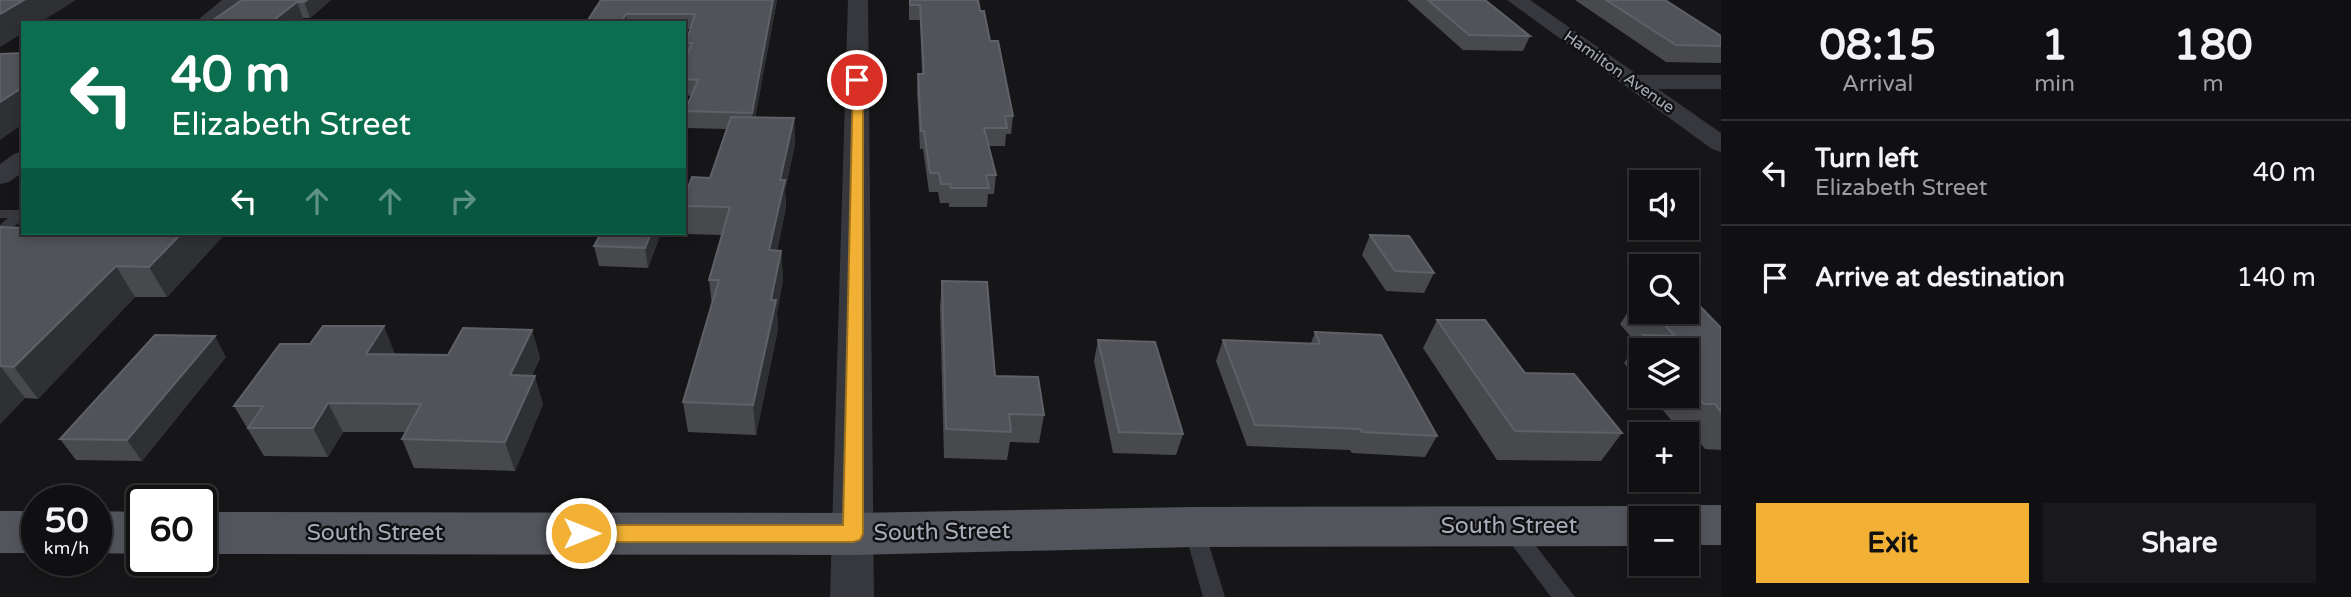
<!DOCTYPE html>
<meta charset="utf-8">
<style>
:root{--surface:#101012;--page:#19191b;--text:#f1f3f6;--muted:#9c9d9f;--line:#303032;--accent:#f2b134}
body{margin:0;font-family:"Varela Round",sans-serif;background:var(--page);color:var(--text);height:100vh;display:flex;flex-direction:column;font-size:26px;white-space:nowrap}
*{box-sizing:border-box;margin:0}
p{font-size:23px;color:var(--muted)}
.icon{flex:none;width:38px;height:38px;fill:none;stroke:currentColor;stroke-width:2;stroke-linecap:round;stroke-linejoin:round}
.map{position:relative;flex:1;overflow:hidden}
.sheet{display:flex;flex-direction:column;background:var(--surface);width:630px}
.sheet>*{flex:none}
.hud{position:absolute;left:21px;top:21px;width:665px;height:214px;border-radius:0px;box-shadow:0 4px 10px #0003,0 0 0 2px var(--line);background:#0b6e4f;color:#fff;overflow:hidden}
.controls{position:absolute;left:1629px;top:170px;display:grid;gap:14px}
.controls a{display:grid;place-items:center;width:70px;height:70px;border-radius:0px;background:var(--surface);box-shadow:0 4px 10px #0003,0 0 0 2px var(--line);font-size:35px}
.speed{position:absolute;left:21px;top:485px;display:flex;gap:14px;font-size:35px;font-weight:700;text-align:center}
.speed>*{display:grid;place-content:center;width:91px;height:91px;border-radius:50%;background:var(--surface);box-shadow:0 4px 10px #0003,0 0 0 2px var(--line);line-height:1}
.speed small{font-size:18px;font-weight:400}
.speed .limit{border:4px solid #111;border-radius:10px;background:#fff;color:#111}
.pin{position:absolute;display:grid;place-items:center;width:60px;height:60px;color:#fff;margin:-30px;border:4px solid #fff;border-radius:50%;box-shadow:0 2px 7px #0007}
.me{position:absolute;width:77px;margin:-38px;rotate:90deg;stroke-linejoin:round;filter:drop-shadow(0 0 5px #0008)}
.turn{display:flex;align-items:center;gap:24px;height:147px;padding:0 35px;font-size:32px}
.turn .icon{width:91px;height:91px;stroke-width:2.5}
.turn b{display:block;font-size:49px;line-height:60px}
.lanes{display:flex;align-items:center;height:66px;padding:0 35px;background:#0003;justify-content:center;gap:35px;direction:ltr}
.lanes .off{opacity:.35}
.eta{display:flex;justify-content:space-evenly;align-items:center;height:119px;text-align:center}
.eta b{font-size:42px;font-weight:800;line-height:49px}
.button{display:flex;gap:14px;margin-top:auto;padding:14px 35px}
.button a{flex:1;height:80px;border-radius:0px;background:var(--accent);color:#111;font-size:28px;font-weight:800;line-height:80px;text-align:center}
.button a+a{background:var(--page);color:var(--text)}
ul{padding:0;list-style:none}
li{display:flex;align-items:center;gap:21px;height:105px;padding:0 35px;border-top:2px solid var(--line)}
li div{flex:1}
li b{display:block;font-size:26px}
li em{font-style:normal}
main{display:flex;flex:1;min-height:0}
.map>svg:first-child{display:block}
</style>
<main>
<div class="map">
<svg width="1721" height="597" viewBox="0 0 1721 597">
<rect width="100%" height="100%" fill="#161618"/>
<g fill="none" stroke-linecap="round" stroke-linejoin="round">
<!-- service -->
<path fill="#37383d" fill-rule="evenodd" d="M 0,210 L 23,210 L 23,220 L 0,236 L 0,225 L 8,218 L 0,218 Z
M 1194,521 L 1201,523 L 1204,529 L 1225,597 L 1203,597 L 1184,529 L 1187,523 Z
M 1513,523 L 1520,525 L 1575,597 L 1551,597 L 1506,537 L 1503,531 L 1506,525 Z"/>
<!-- minor -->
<path fill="#37383d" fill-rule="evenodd" d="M 222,0 L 244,0 L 217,23 L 194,23 Z
M 848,0 L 868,0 L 874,597 L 830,597 Z
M 1507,0 L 1530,0 L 1638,75 L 1721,75 L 1721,89 L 1658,89 L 1721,133 L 1721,152 L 1712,149 Z
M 23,151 L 23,172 L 9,182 L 0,184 L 0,164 L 14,154 Z"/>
<!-- primary -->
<path fill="#53555c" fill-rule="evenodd" d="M 1687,505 L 1721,505 L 1721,545 L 1687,545 L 1687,518 L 1666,518 L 1669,511 Z
M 1642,506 L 1660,512 L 1663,518 L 1642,518 L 1642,546 L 1193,547 L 853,555 L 201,554 L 201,512 L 853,513 L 1193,507 Z
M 0,511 L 37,511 L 37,553 L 0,553 Z
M 96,511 L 142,512 L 142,554 L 96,553 Z"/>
</g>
<!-- wall -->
<path fill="#47494d" d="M 242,0 L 331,0 L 310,18 L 303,18 L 297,23 L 209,23 Z
M 601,0 L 777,0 L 755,117 L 794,118 L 795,144 L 785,191 L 786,207 L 777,251 L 781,251 L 783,279 L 777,313 L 778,329 L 756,435 L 688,432 L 683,402 L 712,306 L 709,280 L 722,235 L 686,234 L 684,225 L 684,199 L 710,178 L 726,129 L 687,128 L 685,111 L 692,96 L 684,95 L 684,62 L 687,54 L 686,43 L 690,29 L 684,29 L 684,23 L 586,23 Z
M 909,0 L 978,0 L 980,11 L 1013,116 L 1011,134 L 1006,134 L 1005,146 L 988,146 L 996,175 L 994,194 L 988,194 L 987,207 L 949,207 L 949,203 L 940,203 L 938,192 L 929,192 L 923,149 L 920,149 L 917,91 L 918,74 L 922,74 L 920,20 L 909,20 Z
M 1407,0 L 1485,0 L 1530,36 L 1523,51 L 1463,50 Z
M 1575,0 L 1665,0 L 1721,36 L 1721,63 L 1666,62 Z
M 0,227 L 23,233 L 226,233 L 167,297 L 135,297 L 38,399 L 25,398 L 0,424 Z
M 601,233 L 661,233 L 648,268 L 599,266 L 594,246 Z
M 1370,235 L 1434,273 L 1424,293 L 1386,291 L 1362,255 Z
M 942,281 L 995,376 L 1044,415 L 1039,443 L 1010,442 L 1007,460 L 944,458 L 940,308 Z
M 1638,297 L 1642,297 L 1642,312 L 1687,312 L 1721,328 L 1721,450 L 1705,449 L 1692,433 L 1682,433 L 1651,396 L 1687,396 L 1687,350 L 1642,350 L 1642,384 L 1624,363 L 1637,344 L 1620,324 Z
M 1437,320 L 1525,373 L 1622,433 L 1601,461 L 1497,460 L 1423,348 Z
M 532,330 L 540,358 L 532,376 L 543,404 L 515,471 L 414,468 L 402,439 L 405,432 L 343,432 L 328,457 L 264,456 L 234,406 L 395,354 L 448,355 Z
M 1315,332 L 1437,436 L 1425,457 L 1352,453 L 1350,450 L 1247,446 L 1216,361 L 1223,340 L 1311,343 Z
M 1098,340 L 1183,434 L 1176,455 L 1113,453 L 1094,361 Z
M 226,357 L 142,461 L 76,460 L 60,439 Z"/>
<!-- shaded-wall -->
<path fill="#2f3033" d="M 24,0 L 76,0 L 39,23 L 23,23 L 23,33 L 0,47 L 0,14 Z
M 307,0 L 331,0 L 310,18 L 304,2 Z
M 773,0 L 777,0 L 753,130 L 752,113 Z
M 297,2 L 303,18 L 297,23 L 270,23 Z
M 626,14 L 628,23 L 621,23 Z
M 23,87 L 23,124 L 0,140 L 0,102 Z
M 794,118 L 795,144 L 785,191 L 786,207 L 771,279 L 769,250 L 780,180 Z
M 182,233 L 226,233 L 167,297 L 149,267 Z
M 651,233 L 661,233 L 648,268 L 645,248 Z
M 781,251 L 783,279 L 777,313 L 778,329 L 756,435 L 753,405 L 771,300 Z
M 116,266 L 135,297 L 38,399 L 14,367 Z
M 384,326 L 395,354 L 366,354 Z
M 532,330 L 540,358 L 520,404 L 510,375 Z
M 215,336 L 226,357 L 142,461 L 127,440 Z
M 0,366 L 25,398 L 0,424 Z
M 535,376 L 543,404 L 515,471 L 505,442 Z
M 328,403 L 343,432 L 328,457 L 313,428 Z"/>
<!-- building -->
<path fill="#525359" stroke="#5f6168" stroke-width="2" d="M 0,0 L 24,0 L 0,14 Z
M 242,0 L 307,0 L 304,2 L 297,2 L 270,23 L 209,23 Z
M 601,0 L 773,0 L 752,113 L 685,111 L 698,80 L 684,79 L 684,62 L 692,43 L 686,43 L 695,14 L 626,14 L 621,23 L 586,23 Z
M 910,0 L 978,0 L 980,11 L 984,11 L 990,41 L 998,41 L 1013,116 L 1005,116 L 1007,128 L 984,128 L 996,175 L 986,175 L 989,188 L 951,188 L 950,184 L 941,184 L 939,173 L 930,173 L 924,131 L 921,131 L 918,74 L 924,74 L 920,5 L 910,5 Z
M 1428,0 L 1485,0 L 1530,36 L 1469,35 Z
M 1606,0 L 1665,0 L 1721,36 L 1721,46 L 1676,45 Z
M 23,53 L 23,87 L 0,102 L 0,54 Z
M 731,117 L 794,118 L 780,180 L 785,180 L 769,250 L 781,251 L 771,300 L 776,300 L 753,405 L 683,402 L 719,280 L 709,280 L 730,207 L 684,206 L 684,199 L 692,177 L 710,178 Z
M 0,227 L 23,228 L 23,233 L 182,233 L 149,267 L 116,266 L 14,367 L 0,366 Z
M 601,233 L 651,233 L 645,248 L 594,246 Z
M 1370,235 L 1409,236 L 1434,273 L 1395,271 Z
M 942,281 L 987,282 L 995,376 L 1038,377 L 1044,415 L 1009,414 L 1011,432 L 946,429 Z
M 1687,299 L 1693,299 L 1721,328 L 1721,412 L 1715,404 L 1704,404 L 1687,385 L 1687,350 L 1656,350 L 1643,335 L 1675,336 L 1652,312 L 1687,312 Z
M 1437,320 L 1485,320 L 1525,373 L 1574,374 L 1622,433 L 1515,431 Z
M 323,326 L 384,326 L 366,354 L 448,355 L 463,328 L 532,330 L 510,375 L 535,376 L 505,442 L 402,439 L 421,404 L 328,403 L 313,428 L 248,428 L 263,406 L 234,406 L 280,344 L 310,344 Z
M 1315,332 L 1381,335 L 1437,436 L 1362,432 L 1360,429 L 1255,425 L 1223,340 L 1320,344 Z
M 155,335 L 215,336 L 127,440 L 60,439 Z
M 1098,340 L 1155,342 L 1183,434 L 1119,432 Z"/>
<!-- route -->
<path fill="#f2b134" stroke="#9d7322" stroke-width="2" d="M 853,78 L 863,80 L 863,534 L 860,540 L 853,542 L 581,542 L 574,539 L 571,533 L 574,527 L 581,525 L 843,525 Z"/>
<g text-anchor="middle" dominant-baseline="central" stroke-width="5" stroke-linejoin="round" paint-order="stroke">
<!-- far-street labels -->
<g font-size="16" fill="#a8adb8" stroke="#111113">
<text transform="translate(1619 72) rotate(35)">Hamilton Avenue</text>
</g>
<!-- near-street labels -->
<g font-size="23" fill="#a8adb8" stroke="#111113">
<text x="1509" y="526">South Street</text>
<text transform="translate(942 532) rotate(-1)">South Street</text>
<text x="375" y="533">South Street</text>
</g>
</g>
</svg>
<div class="controls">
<a><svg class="icon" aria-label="sound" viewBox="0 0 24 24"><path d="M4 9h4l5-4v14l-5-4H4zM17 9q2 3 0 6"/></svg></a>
<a><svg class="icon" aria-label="search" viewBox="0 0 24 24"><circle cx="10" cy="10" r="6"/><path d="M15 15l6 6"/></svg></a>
<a><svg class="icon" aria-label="layers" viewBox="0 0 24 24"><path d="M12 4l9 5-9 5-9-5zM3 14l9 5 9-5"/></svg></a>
<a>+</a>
<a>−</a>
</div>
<div class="speed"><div>50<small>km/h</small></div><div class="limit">60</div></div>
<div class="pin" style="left:857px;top:80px;background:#d93025"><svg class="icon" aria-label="arrive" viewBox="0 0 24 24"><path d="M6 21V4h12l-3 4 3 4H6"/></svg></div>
<svg class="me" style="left:581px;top:533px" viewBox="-20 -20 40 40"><circle r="17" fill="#f2b134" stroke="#fff" stroke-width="3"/><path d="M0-11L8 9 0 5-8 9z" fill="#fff"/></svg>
<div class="hud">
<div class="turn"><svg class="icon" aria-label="left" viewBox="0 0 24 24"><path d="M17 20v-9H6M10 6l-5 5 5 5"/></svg><div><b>40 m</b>Elizabeth Street</div></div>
<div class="lanes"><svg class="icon" aria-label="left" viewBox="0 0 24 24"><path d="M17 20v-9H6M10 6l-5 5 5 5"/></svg><svg class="icon off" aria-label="ahead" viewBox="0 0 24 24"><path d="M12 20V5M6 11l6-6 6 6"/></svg><svg class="icon off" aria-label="ahead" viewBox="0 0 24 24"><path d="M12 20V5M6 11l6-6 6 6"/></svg><svg class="icon off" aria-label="right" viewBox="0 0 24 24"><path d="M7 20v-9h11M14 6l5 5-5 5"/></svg></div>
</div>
</div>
<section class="sheet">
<div class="eta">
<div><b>08:15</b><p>Arrival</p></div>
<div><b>1</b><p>min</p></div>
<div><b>180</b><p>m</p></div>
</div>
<ul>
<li><svg class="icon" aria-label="left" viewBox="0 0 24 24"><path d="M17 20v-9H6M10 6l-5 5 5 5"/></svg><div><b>Turn left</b><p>Elizabeth Street</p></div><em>40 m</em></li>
<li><svg class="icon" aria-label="arrive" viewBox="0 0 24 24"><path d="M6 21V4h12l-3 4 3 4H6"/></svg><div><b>Arrive at destination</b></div><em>140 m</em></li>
</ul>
<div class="button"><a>Exit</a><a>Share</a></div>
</section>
</main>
